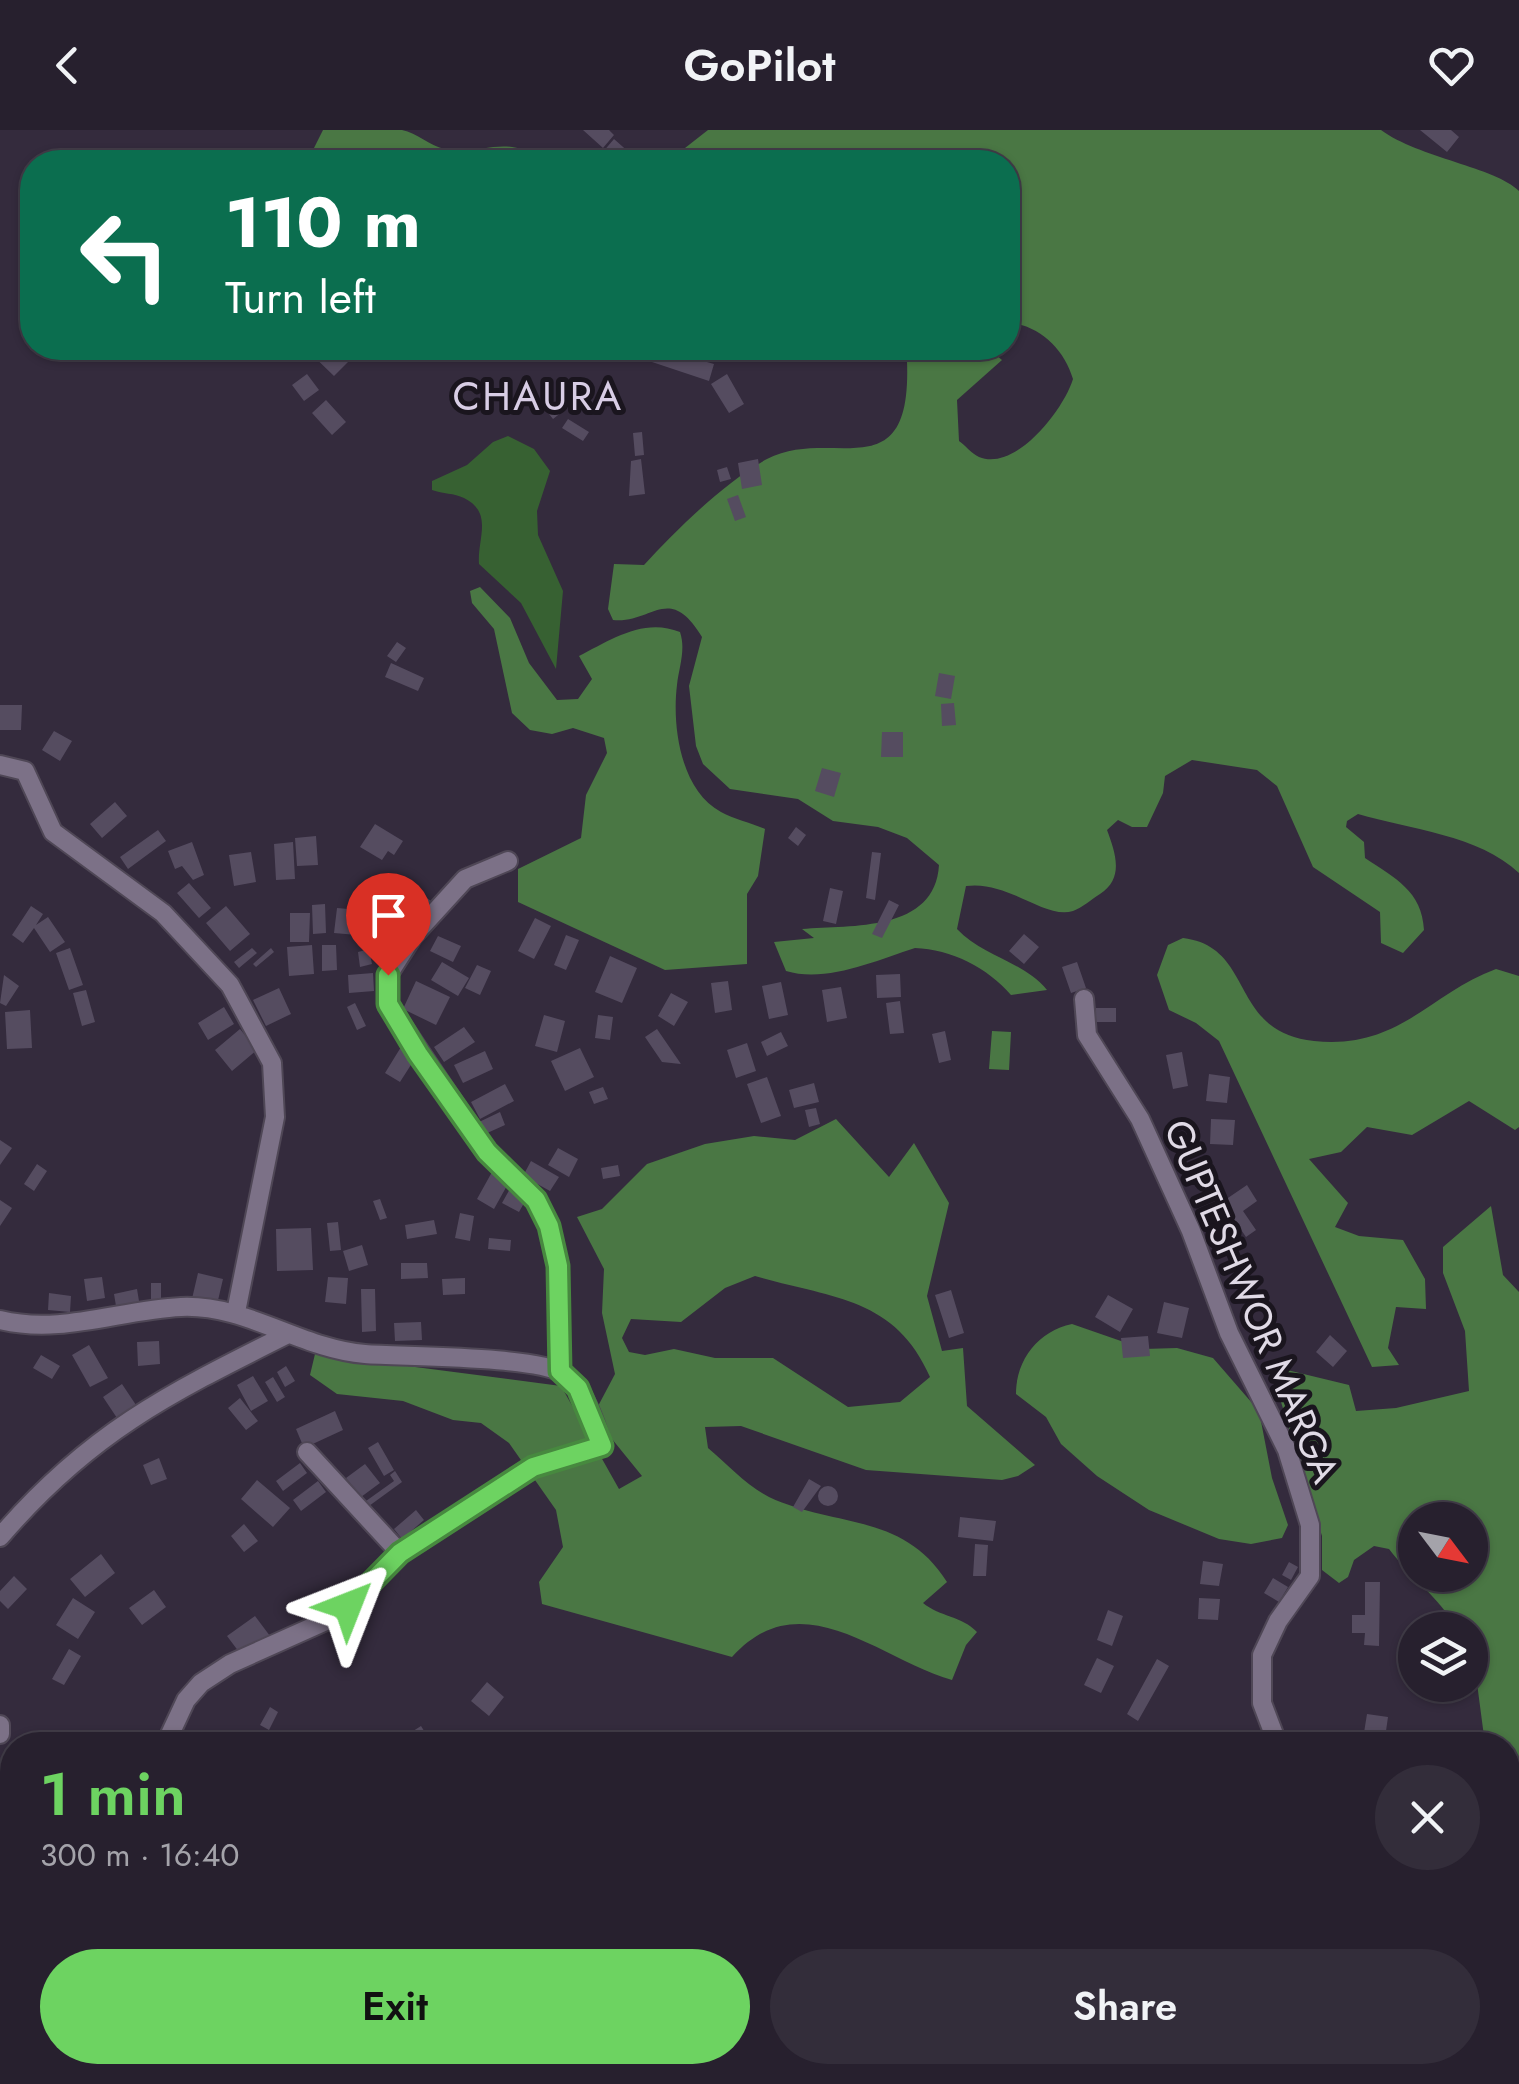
<!DOCTYPE html>
<meta charset="utf-8">
<style>
:root{--surface:#27202e;--page:#332d3a;--text:#f1f3f6;--muted:#a4a3aa;--line:#433e4a;--accent:#6dd361}
body{margin:0;font-family:Jost,sans-serif;background:var(--page);color:var(--text);height:100vh;display:flex;flex-direction:column;font-size:38px;white-space:nowrap}
*{box-sizing:border-box;margin:0}
p{font-size:32px;color:var(--muted)}
.icon{flex:none;width:55px;height:55px;fill:none;stroke:currentColor;stroke-width:2;stroke-linecap:round;stroke-linejoin:round}
.map{position:relative;flex:1;overflow:hidden}
.side{position:absolute;left:0px;top:1602px;width:1520px;height:352px;display:flex;flex-direction:column;background:var(--surface);border-radius:40px 40px 0 0;box-shadow:0 2px 8px #0004,0 0 0 2px var(--line)}
.side>*{flex:none}
.banner{position:absolute;left:20px;top:20px;width:1000px;height:210px;border-radius:40px;box-shadow:0 2px 8px #0004,0 0 0 2px var(--line);background:#0b6e4f;color:#fff;overflow:hidden}
.needle{width:65px;rotate:122deg}
.controls{position:absolute;left:1398px;top:1372px;display:grid;gap:20px}
.controls a{display:grid;place-items:center;width:90px;height:90px;border-radius:50%;background:var(--surface);box-shadow:0 2px 8px #0004,0 0 0 2px var(--line);font-size:50px}
.pin{position:absolute;display:grid;place-items:center;width:85px;height:85px;color:#fff;margin:-102px -42px;border-radius:50% 50% 50% 0;rotate:-45deg;box-shadow:0 0 10px #0007}
.pin .icon{rotate:45deg}
.me{position:absolute;width:110px;margin:-55px;rotate:45deg;stroke-linejoin:round;filter:drop-shadow(0 0 8px #0008)}
.turn{display:flex;align-items:center;gap:35px;height:210px;padding:0 40px;font-size:45px}
.turn .icon{width:130px;height:130px;stroke-width:2.5}
.turn b{display:block;font-size:70px;line-height:85px}
.round{display:grid;place-items:center;flex:none;width:105px;height:105px;border-radius:52px;background:var(--page)}
.summary{display:flex;align-items:center;justify-content:space-between;height:170px;padding:0 40px}
h1{font-size:60px;font-weight:600;line-height:75px;color:var(--accent)}
.cta{display:flex;gap:20px;margin-top:auto;padding:20px 40px}
.cta a{flex:1;height:115px;border-radius:60px;background:var(--accent);color:#111;font-size:40px;font-weight:600;line-height:115px;text-align:center}
.cta a+a{background:var(--page);color:var(--text)}
header{display:flex;justify-content:space-between;align-items:center;height:130px;padding:0 40px;background:var(--surface);font-size:45px;font-weight:600}
.map>svg:first-child{display:block}
</style>
<header><svg class="icon" aria-label="back" viewBox="0 0 24 24"><path d="M15 5l-7 7 7 7"/></svg>GoPilot<svg class="icon" aria-label="heart" viewBox="0 0 24 24"><path d="M12 20l-8-8c-3-5 5-10 8-4 3-6 11-1 8 4z"/></svg></header>
<div class="map">
<svg width="1519" height="1954" viewBox="0 0 1519 1954">
<rect width="100%" height="100%" fill="#342b3d"/>
<!-- green -->
<path fill="#376132" d="M 508,306 L 534,319 L 550,341 L 537,381 L 538,405 L 563,461 L 556,539 L 521,473 L 479,434 C 477,409 494,383 464,368 C 454,363 443,364 432,360 L 432,351 L 467,335 L 493,312 Z"/>
<!-- forest -->
<path fill="#4a7744" fill-rule="evenodd" d="M 323,0 C 347,0 378,0 402,0 C 417,3 430,16 445,19 C 482,26 510,2 541,32 L 307,32 Z
M 708,0 L 1381,0 C 1419,28 1495,37 1519,61 L 1519,743 C 1479,705 1409,699 1358,684 L 1347,691 L 1346,697 L 1364,712 L 1365,728 C 1395,748 1422,761 1424,800 L 1403,823 L 1381,813 L 1380,782 L 1313,737 L 1277,656 L 1257,640 L 1192,630 L 1165,646 L 1163,663 L 1147,697 L 1132,697 L 1118,690 L 1107,700 C 1115,722 1125,748 1100,764 C 1092,769 1082,778 1073,781 C 1045,790 1008,750 966,756 L 957,799 C 982,826 1023,831 1047,860 L 1011,865 C 988,838 951,819 915,818 C 875,831 826,853 786,841 L 774,812 L 814,808 L 802,799 C 852,795 935,802 939,735 L 907,708 L 878,697 L 833,691 L 798,669 L 730,659 L 703,634 L 696,616 L 689,556 L 702,507 C 669,452 652,494 613,490 L 608,479 L 614,434 L 644,435 C 676,400 726,351 767,329 C 832,295 912,364 907,231 L 923,219 L 996,225 L 1002,230 L 957,270 L 959,311 C 965,315 972,324 979,327 C 1016,342 1064,279 1073,249 C 1064,219 1041,196 1008,192 L 1008,32 L 675,32 L 685,18 Z
M 480,457 L 510,488 L 529,533 L 557,570 L 578,569 L 592,549 L 579,526 C 610,510 644,487 680,502 C 686,520 679,537 677,555 C 672,595 680,660 721,682 C 734,689 751,693 765,699 L 758,746 L 747,764 L 747,834 L 665,840 L 518,772 L 518,739 L 581,708 L 586,665 L 607,623 L 604,608 L 573,598 L 552,604 L 530,600 L 512,583 L 494,499 L 472,473 L 470,461 Z
M 1183,808 C 1256,817 1228,902 1314,911 C 1399,920 1430,863 1496,839 L 1519,846 L 1519,997 L 1515,1000 L 1469,971 L 1412,1005 L 1367,997 L 1341,1022 L 1309,1029 L 1348,1073 L 1335,1097 L 1359,1106 L 1403,1110 L 1425,1149 L 1426,1179 L 1396,1177 L 1388,1218 L 1399,1235 L 1372,1237 L 1219,911 L 1196,893 L 1169,880 L 1157,845 L 1168,815 Z
M 992,901 L 1011,902 L 1009,940 L 989,939 Z
M 836,989 L 889,1047 L 914,1013 L 949,1073 L 927,1166 L 942,1221 L 963,1218 L 967,1276 L 1035,1335 L 1018,1346 L 1002,1350 L 866,1340 L 741,1296 L 705,1297 L 708,1318 C 727,1334 747,1356 769,1367 C 835,1398 903,1382 947,1452 L 923,1473 C 940,1487 962,1486 977,1502 L 966,1515 L 952,1550 C 879,1529 801,1450 732,1527 L 542,1474 L 539,1452 L 563,1417 L 556,1380 L 509,1313 L 481,1293 L 453,1290 L 403,1271 L 337,1264 L 310,1245 L 315,1224 L 561,1256 L 619,1359 L 642,1346 L 599,1293 L 597,1278 L 615,1244 L 602,1183 L 604,1139 L 577,1087 L 602,1079 L 647,1034 L 705,1014 L 754,1006 L 795,1010 ZM 755,1146 C 829,1168 895,1166 930,1247 L 900,1272 L 848,1277 L 773,1228 L 715,1228 L 674,1219 L 645,1225 L 629,1222 L 622,1208 L 631,1189 L 681,1192 L 725,1158 Z
M 1491,1076 L 1503,1145 L 1519,1162 L 1519,1682 L 1508,1673 L 1508,1615 L 1485,1614 L 1470,1500 L 1458,1500 C 1437,1465 1412,1449 1389,1419 L 1374,1416 L 1354,1430 L 1348,1447 L 1339,1453 L 1322,1440 L 1322,1406 L 1274,1249 L 1287,1240 L 1349,1255 L 1356,1281 L 1396,1278 L 1469,1261 L 1465,1201 L 1443,1143 L 1443,1117 ZM 1415,1390 L 1470,1390 L 1470,1445 L 1415,1445 Z
M 1072,1194 L 1144,1219 L 1177,1218 L 1213,1228 L 1259,1281 L 1272,1348 L 1288,1395 L 1282,1408 L 1251,1414 L 1219,1409 L 1149,1380 L 1097,1346 L 1061,1314 L 1046,1287 L 1016,1264 C 1016,1229 1039,1201 1072,1194 Z
M 1519,1850 L 1519,1954 L 787,1954 L 804,1942 L 1508,1942 L 1508,1861 Z"/>
<!-- building -->
<path fill="#554c60" d="M 583,0 L 609,0 L 614,5 L 603,18 Z
M 1420,0 L 1451,0 L 1459,7 L 1447,22 Z
M 614,9 L 631,24 L 624,32 L 613,32 L 602,23 Z
M 305,218 L 337,218 L 350,230 L 334,246 Z
M 657,218 L 714,234 L 709,251 L 652,232 Z
M 307,244 L 319,260 L 304,271 L 292,255 Z
M 727,244 L 744,274 L 729,283 L 711,254 Z
M 550,267 L 562,282 L 553,289 L 541,274 Z
M 326,270 L 346,292 L 332,305 L 312,283 Z
M 568,289 L 589,302 L 583,311 L 562,298 Z
M 642,302 L 644,325 L 635,326 L 633,303 Z
M 641,329 L 645,364 L 629,366 L 631,331 Z
M 758,329 L 762,355 L 742,359 L 738,333 Z
M 727,337 L 731,349 L 720,352 L 717,340 Z
M 738,365 L 746,387 L 735,391 L 727,369 Z
M 397,512 L 406,518 L 396,532 L 387,526 Z
M 391,533 L 424,548 L 418,561 L 385,547 Z
M 939,543 L 955,546 L 951,569 L 935,566 Z
M 954,573 L 956,595 L 942,596 L 941,574 Z
M 0,575 L 22,575 L 21,600 L 0,600 Z
M 54,601 L 72,611 L 60,631 L 42,620 Z
M 882,602 L 903,602 L 903,627 L 881,627 Z
M 822,638 L 841,643 L 834,667 L 815,661 Z
M 115,672 L 127,686 L 102,708 L 90,694 Z
M 375,694 L 403,711 L 394,725 L 388,721 L 382,730 L 360,717 Z
M 796,697 L 806,705 L 798,716 L 788,708 Z
M 158,700 L 166,711 L 128,739 L 120,727 Z
M 316,706 L 318,735 L 297,736 L 295,708 Z
M 192,712 L 204,745 L 193,750 L 182,736 L 175,739 L 168,721 Z
M 293,712 L 295,749 L 276,750 L 274,714 Z
M 251,722 L 256,752 L 234,756 L 229,725 Z
M 872,722 L 881,723 L 875,770 L 866,768 Z
M 189,753 L 211,778 L 199,788 L 177,763 Z
M 830,758 L 843,761 L 836,794 L 823,791 Z
M 415,760 L 434,773 L 423,791 L 404,778 Z
M 889,770 L 899,775 L 882,808 L 872,804 Z
M 325,774 L 326,803 L 313,804 L 312,775 Z
M 31,776 L 43,784 L 36,795 L 48,787 L 65,812 L 50,822 L 34,798 L 23,813 L 12,805 Z
M 226,776 L 250,804 L 230,821 L 206,793 Z
M 337,778 L 360,780 L 357,805 L 334,803 Z
M 290,783 L 310,783 L 309,812 L 290,812 Z
M 535,788 L 551,796 L 534,829 L 518,821 Z
M 1024,804 L 1039,817 L 1024,834 L 1009,821 Z
M 566,805 L 579,810 L 566,840 L 554,835 Z
M 438,806 L 461,816 L 453,832 L 430,821 Z
M 312,815 L 314,844 L 289,846 L 287,817 Z
M 322,815 L 336,815 L 337,840 L 322,841 Z
M 70,818 L 83,855 L 69,860 L 56,823 Z
M 252,818 L 257,823 L 239,838 L 234,832 Z
M 271,818 L 274,822 L 256,837 L 253,834 Z
M 369,819 L 372,834 L 360,837 L 358,822 Z
M 610,826 L 637,838 L 622,873 L 595,862 Z
M 442,832 L 469,848 L 458,866 L 431,850 Z
M 1077,832 L 1086,858 L 1071,863 L 1062,837 Z
M 477,835 L 491,841 L 480,865 L 465,858 Z
M 373,843 L 374,861 L 349,863 L 348,845 Z
M 900,844 L 901,867 L 877,868 L 876,845 Z
M 4,845 L 19,856 L 6,876 L 0,873 Z
M 416,851 L 450,867 L 436,895 L 403,879 Z
M 728,851 L 732,880 L 715,883 L 711,853 Z
M 781,852 L 788,885 L 769,889 L 762,856 Z
M 841,857 L 847,888 L 827,892 L 822,860 Z
M 279,858 L 291,884 L 266,896 L 253,870 Z
M 86,860 L 95,892 L 82,896 L 73,863 Z
M 671,863 L 688,872 L 674,896 L 658,886 Z
M 900,871 L 904,903 L 890,904 L 886,873 Z
M 355,873 L 366,896 L 357,900 L 347,877 Z
M 224,877 L 234,894 L 208,910 L 198,893 Z
M 1096,878 L 1116,878 L 1116,892 L 1095,892 Z
M 30,880 L 32,918 L 7,919 L 5,882 Z
M 544,885 L 565,891 L 557,922 L 535,916 Z
M 598,885 L 613,887 L 610,910 L 595,908 Z
M 464,897 L 475,912 L 444,932 L 434,917 Z
M 240,899 L 257,920 L 232,941 L 215,920 Z
M 657,899 L 681,934 L 662,932 L 645,907 Z
M 945,901 L 951,930 L 939,933 L 932,904 Z
M 781,902 L 788,916 L 767,926 L 761,912 Z
M 747,913 L 756,941 L 736,948 L 727,920 Z
M 401,917 L 416,927 L 400,952 L 385,943 Z
M 580,918 L 594,947 L 565,961 L 551,931 Z
M 485,921 L 493,939 L 463,953 L 454,935 Z
M 1182,922 L 1188,956 L 1173,959 L 1166,925 Z
M 1209,944 L 1230,947 L 1227,973 L 1206,971 Z
M 767,947 L 781,986 L 761,993 L 747,954 Z
M 814,953 L 819,972 L 794,978 L 789,960 Z
M 505,954 L 514,971 L 480,989 L 471,972 Z
M 603,957 L 608,969 L 594,974 L 589,962 Z
M 816,978 L 820,994 L 809,997 L 805,980 Z
M 500,982 L 505,995 L 485,1004 L 479,992 Z
M 1211,989 L 1235,990 L 1233,1015 L 1210,1014 Z
M 0,1010 L 12,1018 L 0,1035 Z
M 558,1018 L 578,1029 L 569,1047 L 548,1035 Z
M 531,1031 L 559,1047 L 550,1061 L 523,1046 Z
M 37,1034 L 47,1041 L 34,1061 L 24,1054 Z
M 618,1035 L 620,1046 L 603,1049 L 601,1038 Z
M 492,1042 L 509,1052 L 494,1079 L 477,1069 Z
M 1247,1055 L 1257,1071 L 1243,1081 L 1256,1100 L 1246,1107 L 1222,1072 Z
M 511,1057 L 528,1066 L 519,1082 L 502,1073 Z
M 380,1069 L 387,1088 L 380,1090 L 373,1071 Z
M 0,1070 L 12,1078 L 0,1096 Z
M 460,1083 L 474,1086 L 470,1111 L 455,1108 Z
M 434,1090 L 437,1104 L 407,1109 L 405,1095 Z
M 338,1092 L 341,1120 L 330,1121 L 327,1093 Z
M 311,1098 L 313,1140 L 277,1141 L 276,1099 Z
M 489,1108 L 511,1110 L 510,1121 L 488,1119 Z
M 362,1115 L 368,1135 L 349,1141 L 343,1121 Z
M 401,1133 L 427,1133 L 428,1148 L 401,1149 Z
M 198,1143 L 223,1149 L 216,1179 L 191,1173 Z
M 102,1147 L 105,1168 L 87,1171 L 84,1149 Z
M 328,1147 L 348,1148 L 346,1174 L 325,1172 Z
M 465,1148 L 465,1164 L 443,1165 L 442,1149 Z
M 151,1153 L 161,1153 L 161,1173 L 151,1173 Z
M 137,1159 L 140,1177 L 117,1182 L 114,1164 Z
M 361,1159 L 375,1159 L 376,1201 L 362,1202 Z
M 951,1160 L 964,1203 L 949,1208 L 935,1165 Z
M 49,1163 L 71,1166 L 70,1182 L 48,1180 Z
M 1108,1165 L 1133,1179 L 1120,1202 L 1095,1187 Z
M 1164,1172 L 1189,1178 L 1182,1208 L 1157,1203 Z
M 421,1192 L 422,1210 L 395,1211 L 394,1193 Z
M 1330,1205 L 1347,1221 L 1333,1237 L 1316,1222 Z
M 1148,1206 L 1150,1226 L 1123,1228 L 1121,1208 Z
M 159,1211 L 160,1234 L 138,1236 L 137,1212 Z
M 89,1215 L 108,1248 L 90,1257 L 72,1225 Z
M 41,1225 L 60,1236 L 52,1249 L 33,1238 Z
M 286,1236 L 295,1251 L 285,1257 L 277,1242 Z
M 253,1246 L 268,1271 L 251,1281 L 237,1255 Z
M 273,1247 L 285,1267 L 277,1272 L 265,1252 Z
M 122,1254 L 138,1278 L 119,1291 L 103,1267 Z
M 240,1268 L 258,1291 L 246,1300 L 228,1278 Z
M 335,1281 L 343,1300 L 304,1318 L 296,1299 Z
M 378,1312 L 394,1340 L 384,1346 L 368,1318 Z
M 159,1328 L 167,1349 L 151,1355 L 143,1335 Z
M 300,1333 L 307,1343 L 283,1361 L 276,1351 Z
M 365,1334 L 380,1353 L 361,1367 L 346,1348 Z
M 395,1341 L 402,1352 L 369,1376 L 366,1371 L 394,1351 L 390,1345 Z
M 809,1349 L 821,1356 L 802,1382 L 793,1377 Z
M 257,1350 L 290,1378 L 273,1397 L 241,1369 Z
M 318,1351 L 326,1362 L 301,1381 L 293,1370 Z
M818 1366a10 10 0 1 1 20 0a10 10 0 1 1-20 0Z
M 416,1380 L 424,1390 L 402,1409 L 394,1399 Z
M 960,1387 L 996,1391 L 993,1411 L 958,1407 Z
M 244,1394 L 258,1411 L 244,1422 L 231,1406 Z
M 975,1414 L 988,1415 L 986,1446 L 973,1446 Z
M 101,1424 L 115,1443 L 85,1467 L 70,1449 Z
M 1203,1431 L 1223,1434 L 1219,1456 L 1200,1454 Z
M 1289,1432 L 1298,1437 L 1291,1450 L 1282,1445 Z
M 14,1446 L 27,1459 L 8,1479 L 0,1471 L 0,1461 Z
M 1273,1448 L 1288,1457 L 1279,1472 L 1264,1463 Z
M 1365,1452 L 1380,1452 L 1379,1516 L 1364,1515 L 1365,1503 L 1352,1503 L 1352,1485 L 1365,1485 Z
M 154,1460 L 166,1477 L 142,1495 L 129,1478 Z
M 73,1468 L 95,1482 L 78,1509 L 56,1495 Z
M 1199,1468 L 1220,1469 L 1218,1490 L 1198,1489 Z
M 1108,1480 L 1123,1486 L 1112,1516 L 1097,1510 Z
M 255,1486 L 270,1506 L 242,1526 L 227,1506 Z
M 69,1519 L 81,1526 L 64,1555 L 52,1549 Z
M 1097,1528 L 1114,1536 L 1101,1563 L 1084,1555 Z
M 1157,1529 L 1169,1536 L 1138,1591 L 1127,1584 Z
M 487,1552 L 504,1567 L 489,1586 L 471,1571 Z
M 270,1577 L 278,1582 L 269,1600 L 260,1595 Z
M 1367,1584 L 1388,1587 L 1384,1615 L 1362,1615 Z
M 421,1596 L 433,1615 L 391,1615 Z
M 869,1600 L 877,1615 L 845,1615 Z
M 1259,1607 L 1263,1615 L 1243,1615 L 1241,1610 Z
M 51,1942 L 55,1942 L 71,1954 L 43,1954 Z
M 326,1942 L 351,1942 L 345,1954 L 322,1950 Z
M 771,1942 L 797,1942 L 787,1954 Z"/>
<g fill="none" stroke-linecap="round" stroke-linejoin="round">
<!-- minor casing -->
<g stroke="#4f4756" stroke-width="22">
<path id="minor" d="M 0,635 L 25,641 L 53,702 L 163,783 L 230,855 L 272,933 L 275,987 L 236,1182
M 508,731 L 465,749 L 413,806 L 388,845 L 388,874 L 487,1022 L 537,1070 L 549,1096 L 559,1136 L 559,1241
M 1084,869 L 1087,905 L 1140,989 L 1191,1101 L 1229,1203 L 1287,1320 L 1310,1395 L 1310,1446 L 1278,1491 L 1262,1525 L 1262,1573 L 1278,1615
M 0,1190 C 61,1205 119,1180 181,1177 C 246,1174 301,1219 365,1224 C 403,1227 535,1226 562,1243 C 584,1258 595,1292 602,1316 L 533,1337 L 400,1423 L 349,1475 L 328,1490 L 230,1534 L 201,1553 L 186,1570 L 165,1615
M 307,1322 L 400,1423
M 0,1407 C 89,1303 168,1264 288,1204
M 0,1595 L 0,1604"/>
</g>
<!-- tertiary casing -->
<g stroke="#4f4756" stroke-width="28">
<path id="tertiary" d="M 1508,1811 L 1519,1810
M 1508,1850 L 1519,1849
M 1508,1886 L 1519,1887
M 693,1954 L 708,1942"/>
</g>
<!-- minor -->
<use href="#minor" stroke="#7c7187" stroke-width="18"/>
<!-- tertiary -->
<use href="#tertiary" stroke="#7c7187" stroke-width="22"/>
</g>
<g fill="none" stroke-linecap="round" stroke-linejoin="round">
<!-- route casing -->
<g stroke="#47893f" stroke-width="25">
<path id="route" d="M 348,1476 L 400,1423 L 533,1337 L 602,1316 L 578,1258 L 560,1241 L 558,1136 L 549,1096 L 536,1070 L 487,1022 L 418,924 L 388,874 L 388,845"/>
</g>
<!-- route -->
<use href="#route" stroke="#6dd361" stroke-width="18"/>
</g>
<g text-anchor="middle" dominant-baseline="central" stroke-width="10" stroke-linejoin="round" paint-order="stroke">
<!-- street labels -->
<g font-size="38" fill="#e0dae6" stroke="#1a151e">
<text transform="translate(1252 1171) rotate(67)">GUPTESHWOR MARGA</text>
</g>
<!-- neighbourhood labels -->
<g font-size="40" letter-spacing="2.5" fill="#d8cde5" stroke="#1a151e">
<text x="538" y="266">CHAURA</text>
</g>
</g>
</svg>
<div class="controls">
<a><svg class="needle" viewBox="-14 -14 28 28"><path d="M0-13l5 13h-10z" fill="#e53935"/><path d="M0 13l5-13h-10z" fill="#a4a3aa"/></svg></a>
<a><svg class="icon" aria-label="layers" viewBox="0 0 24 24"><path d="M12 4l9 5-9 5-9-5zM3 14l9 5 9-5"/></svg></a>
</div>
<div class="pin" style="left:388px;top:845px;background:#d93025"><svg class="icon" aria-label="arrive" viewBox="0 0 24 24"><path d="M6 21V4h12l-3 4 3 4H6"/></svg></div>
<svg class="me" style="left:348px;top:1476px" viewBox="-20 -20 40 40"><path d="M0-17L14 15 0 8-14 15z" fill="#6dd361" stroke="#fff" stroke-width="4"/></svg>
<div class="banner">
<div class="turn"><svg class="icon" aria-label="left" viewBox="0 0 24 24"><path d="M17 20v-9H6M10 6l-5 5 5 5"/></svg><div><b>110 m</b>Turn left</div></div>
</div>
<section class="side">
<div class="summary"><div><h1>1 min</h1><p>300 m · 16:40</p></div><a class="round"><svg class="icon" aria-label="close" viewBox="0 0 24 24"><path d="M6 6l12 12M18 6L6 18"/></svg></a></div>
<div class="cta"><a>Exit</a><a>Share</a></div>
</section>
</div>
